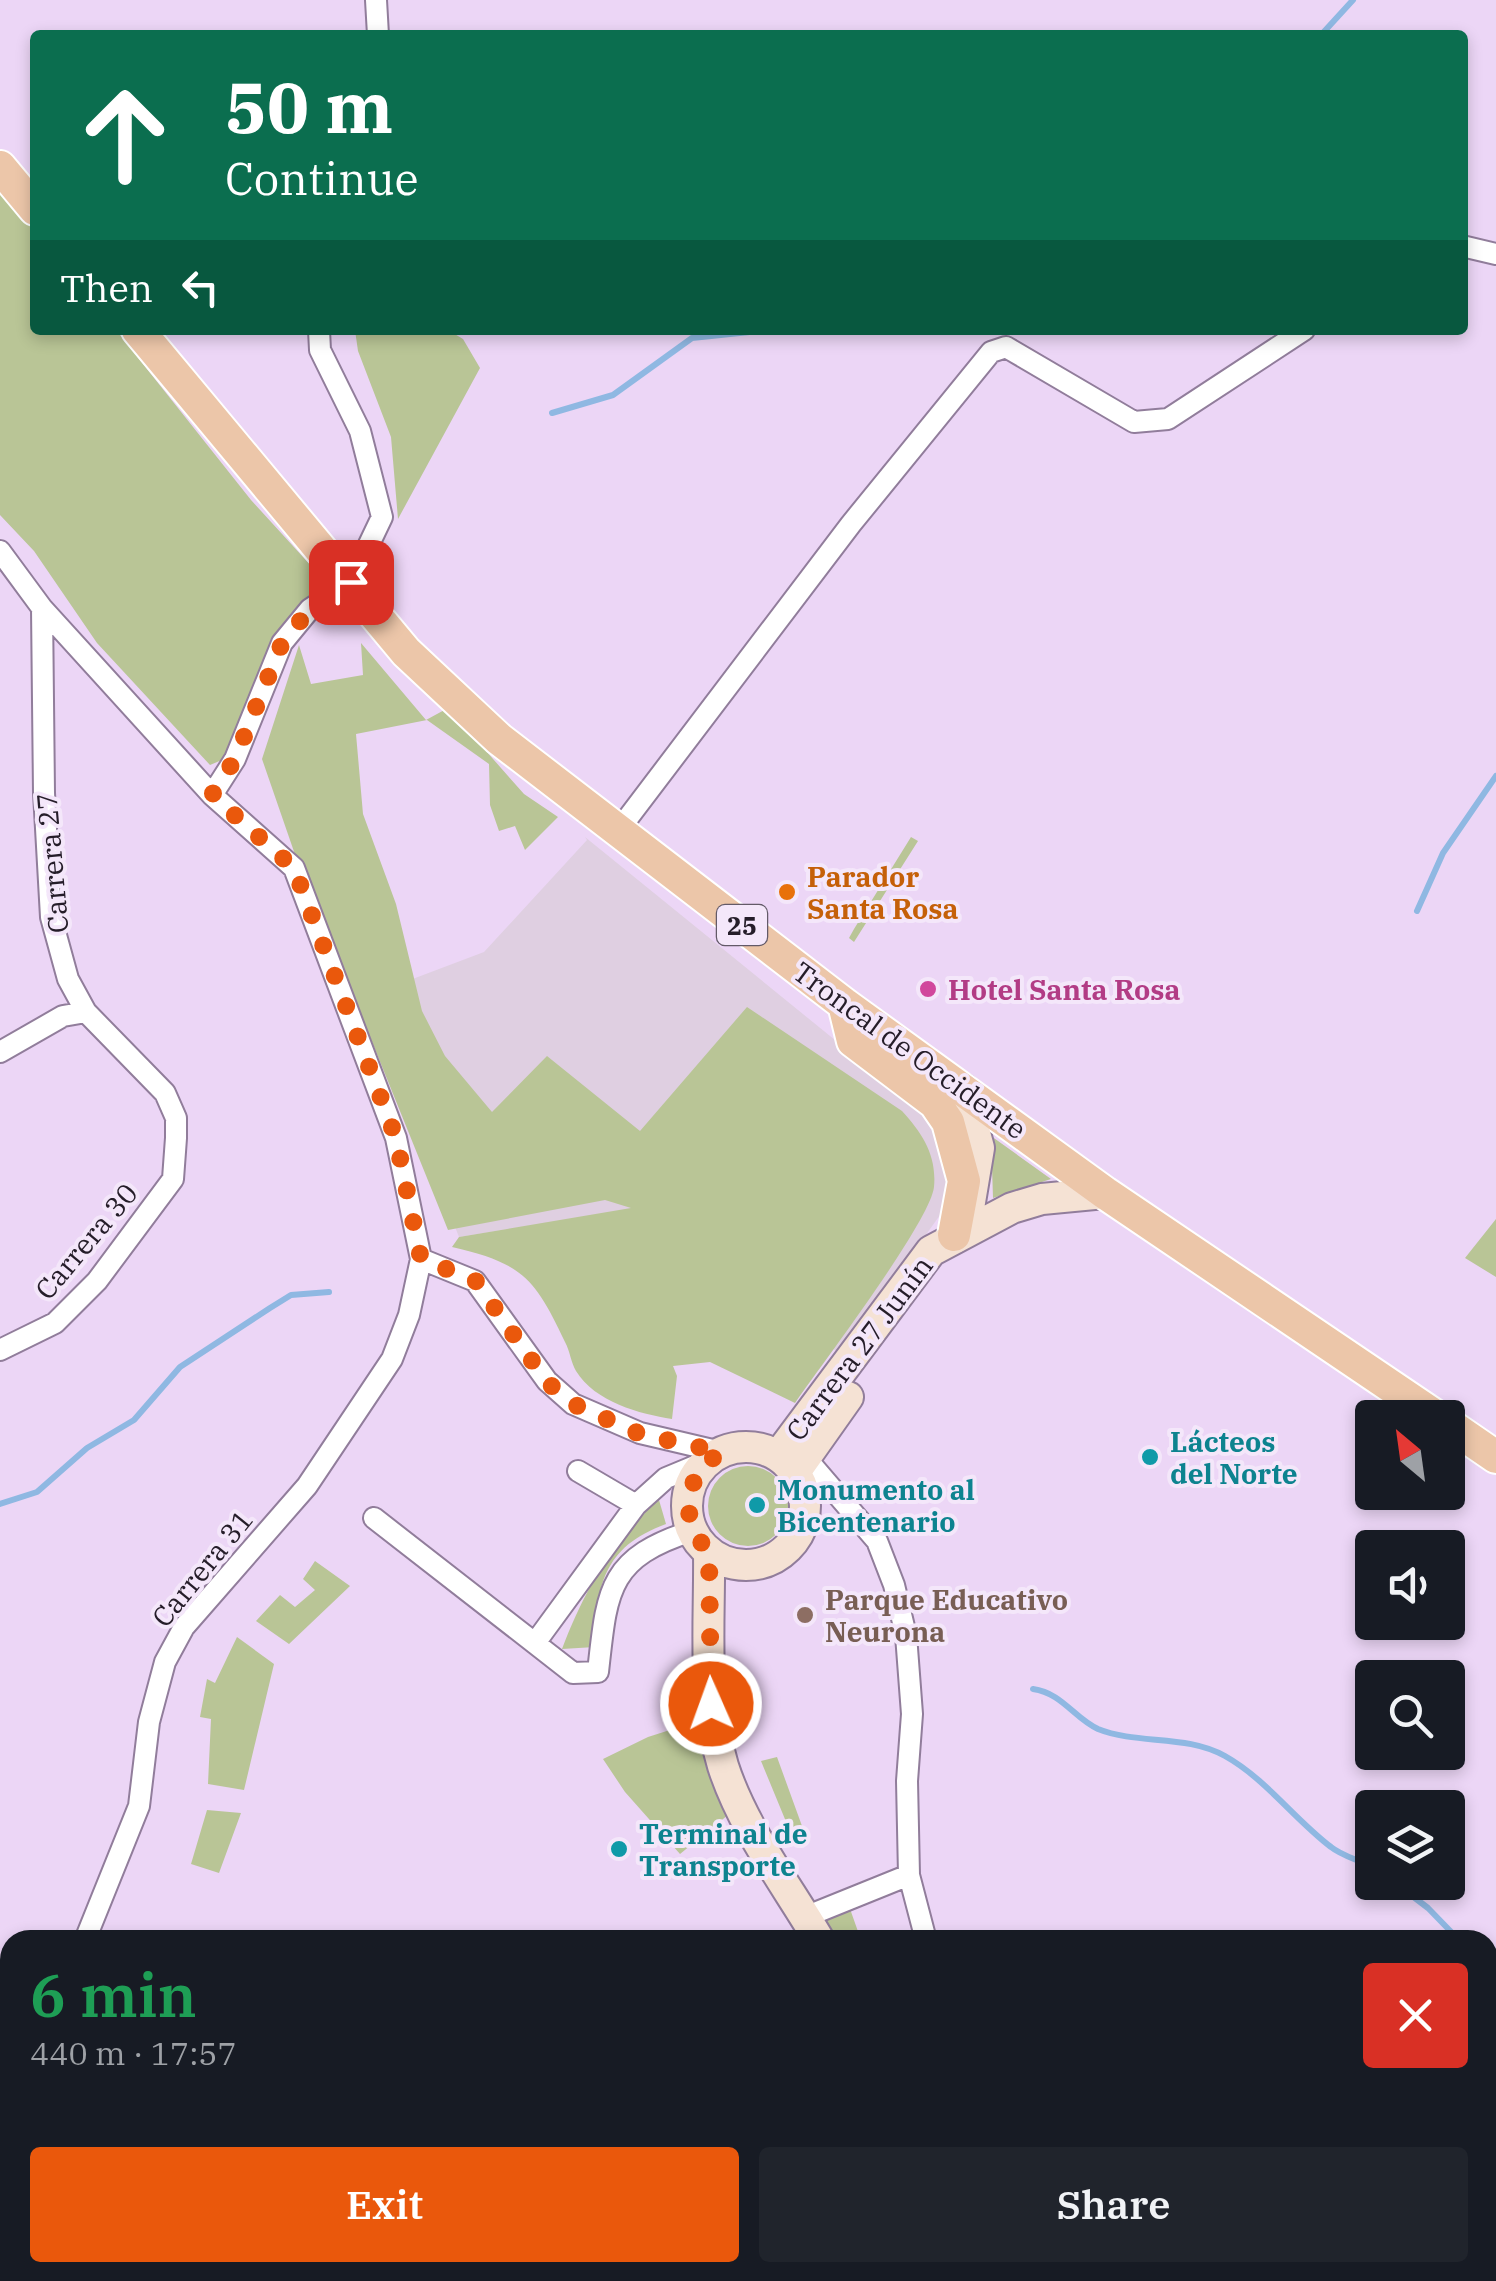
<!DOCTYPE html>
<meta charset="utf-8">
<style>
:root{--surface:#171b24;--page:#20242c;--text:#f1f3f6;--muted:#9ea1a6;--accent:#ea580c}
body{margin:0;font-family:"IBM Plex Serif",serif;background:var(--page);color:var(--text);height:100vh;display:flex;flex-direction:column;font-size:38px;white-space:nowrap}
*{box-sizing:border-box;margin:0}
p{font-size:32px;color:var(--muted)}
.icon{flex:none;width:55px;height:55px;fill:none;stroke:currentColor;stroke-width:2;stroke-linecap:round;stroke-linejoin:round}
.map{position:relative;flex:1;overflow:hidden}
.details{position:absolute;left:0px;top:1930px;width:1498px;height:352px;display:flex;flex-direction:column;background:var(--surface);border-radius:30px 30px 0 0;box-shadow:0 5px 15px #0003}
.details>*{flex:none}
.banner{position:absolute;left:30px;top:30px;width:1438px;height:305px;border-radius:10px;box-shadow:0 5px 15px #0003;background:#0b6e4f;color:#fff;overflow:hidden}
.needle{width:65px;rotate:331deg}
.buttons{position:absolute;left:1355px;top:1400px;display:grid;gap:20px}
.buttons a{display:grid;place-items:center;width:110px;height:110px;border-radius:10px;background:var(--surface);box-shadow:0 5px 15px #0003;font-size:50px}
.pin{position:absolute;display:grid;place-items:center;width:85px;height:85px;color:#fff;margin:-42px;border-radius:20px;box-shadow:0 5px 15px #0006}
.me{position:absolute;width:110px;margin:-55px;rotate:358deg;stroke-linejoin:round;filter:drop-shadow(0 0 8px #0008)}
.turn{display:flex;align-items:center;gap:35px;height:210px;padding:0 30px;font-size:45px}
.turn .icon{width:130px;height:130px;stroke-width:2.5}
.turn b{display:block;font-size:70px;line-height:85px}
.then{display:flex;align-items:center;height:95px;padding:0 30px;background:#0003;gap:20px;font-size:38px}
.round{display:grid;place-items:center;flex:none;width:105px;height:105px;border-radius:10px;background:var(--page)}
.overview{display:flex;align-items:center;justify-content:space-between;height:170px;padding:0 30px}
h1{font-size:60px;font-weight:600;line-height:75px;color:#1e9e55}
.action{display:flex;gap:20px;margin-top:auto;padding:20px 30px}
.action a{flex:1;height:115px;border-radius:10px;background:var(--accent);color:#fff;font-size:40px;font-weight:600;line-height:115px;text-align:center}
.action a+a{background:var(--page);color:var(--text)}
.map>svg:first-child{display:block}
</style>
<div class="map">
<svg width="1496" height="2281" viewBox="0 0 1496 2281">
<rect width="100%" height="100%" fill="#ecd6f6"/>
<!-- industrial -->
<path fill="#dfcfe1" d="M 585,837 L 915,1105 L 931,1125 L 943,1150 L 950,1201 L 841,1354 L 694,1257 L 634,1209 L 459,1237 L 365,997 L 484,952 L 587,840 Z"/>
<!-- green -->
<path fill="#b9c596" d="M 0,189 L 35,230 L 35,330 L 116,330 L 251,500 L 335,592 L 309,608 L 229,757 L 210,765 L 97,643 L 34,551 L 0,515 Z
M 355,330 L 448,330 L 463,339 L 480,368 L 398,519 L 391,437 L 358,351 Z
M 361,643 L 426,720 L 448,708 L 524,794 L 558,817 L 525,850 L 515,826 L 499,831 L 490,805 L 489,764 L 427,720 L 356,734 L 363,814 L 396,904 L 422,1011 L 445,1056 L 492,1112 L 547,1056 L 640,1131 L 747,1007 L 902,1111 C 922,1133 937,1155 934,1187 C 930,1222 822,1364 795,1403 L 710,1362 L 673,1366 L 677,1376 L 672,1419 C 640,1414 595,1402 576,1371 C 571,1363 570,1351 565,1342 C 535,1278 522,1263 452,1247 L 459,1237 L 631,1208 L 605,1200 L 448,1230 L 360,1012 L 328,950 L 262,759 L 299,645 L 311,684 L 363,675 Z
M 911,837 L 918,841 L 854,942 L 849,938 L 854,929 Z
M 991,1136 L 1051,1179 L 993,1198 Z
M 1496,1219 L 1496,1277 L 1465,1258 Z
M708 1506a40 40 0 1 1 80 0a40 40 0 1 1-80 0Z
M 659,1500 L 666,1524 C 603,1547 596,1586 595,1647 L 562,1649 C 583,1594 613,1538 659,1500 Z
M 315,1561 L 350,1586 L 289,1644 L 256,1621 L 280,1595 L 295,1607 L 315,1590 L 303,1579 Z
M 237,1637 L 274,1664 L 244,1790 L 208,1784 L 211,1719 L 200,1717 L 207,1679 L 215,1683 Z
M 698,1721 L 728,1815 L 680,1854 L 625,1792 L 603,1759 L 648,1737 Z
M 777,1757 L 806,1837 L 794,1841 L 761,1761 Z
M 207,1810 L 241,1813 L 219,1873 L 191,1864 Z
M 849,1906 L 861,1940 L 833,1940 L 821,1920 Z"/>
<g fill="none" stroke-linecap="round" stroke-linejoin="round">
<!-- stream -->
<path stroke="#8fb8e2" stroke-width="6" d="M 1321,35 L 1353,0
M 552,413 L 613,395 L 692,338 L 769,330
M 1417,911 L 1443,853 L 1496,776
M 0,1504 L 37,1492 L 87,1448 L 134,1420 L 180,1367 L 270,1308 L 291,1295 L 329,1292
M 1033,1689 C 1062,1693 1074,1718 1098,1729 C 1138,1745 1186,1734 1225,1756 C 1266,1779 1294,1819 1331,1847 C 1342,1856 1359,1860 1372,1867
M 1394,1882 L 1428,1908 L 1459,1940
M 1488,1961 L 1496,1964"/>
<!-- minor casing -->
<g stroke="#917d9b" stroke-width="24">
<path id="minor" d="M 376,0 L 378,35
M 1462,246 L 1496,254
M 0,551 L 42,608 L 212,795 L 294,868 L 396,1138 L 421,1259 L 409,1315 L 392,1359 L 307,1486 L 184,1627 L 165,1662 L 149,1722 L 139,1806 L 85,1940
M 212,795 L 235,759 L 282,643 L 310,609 L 351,582 L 382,517 L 360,431 L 320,350 L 319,330
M 618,831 L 851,524 L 991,352 L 1006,347 L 1134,422 L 1168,419 L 1304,330
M 0,1052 L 63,1016 L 86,1012
M 421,1259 L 475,1281 L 547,1381 L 573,1404 L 640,1433 L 721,1452
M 0,1350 L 55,1323 L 97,1281 L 173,1179 L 176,1138 L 176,1118 L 165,1093 L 86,1012 L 68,979 L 51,917 L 44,793 L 42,608
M 805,1457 L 877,1541 L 894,1585 L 906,1635 L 912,1714 L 907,1781 L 909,1875 L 926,1940
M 578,1471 L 636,1505
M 374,1518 L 573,1673 L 598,1672 C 607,1591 607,1558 692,1531
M 535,1643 L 636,1505 L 666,1478 L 707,1461
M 805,1917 L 909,1875
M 0,2048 L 10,2122
M 17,2272 L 19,2281
M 340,2272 L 340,2281
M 594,2272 L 601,2281
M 1264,2272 L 1275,2281
M 1172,2281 L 1174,2272"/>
</g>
<!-- secondary casing -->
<g stroke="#917d9b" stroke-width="34">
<path id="secondary" d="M 963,1089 L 979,1148 L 969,1208
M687 1506a59 59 0 1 1 118 0a59 59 0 1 1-118 0Z
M 778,1456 L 931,1251 L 1012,1208 L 1042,1199 L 1105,1193
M 795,1472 L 848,1397
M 709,1552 C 710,1623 702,1697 723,1766 C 743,1828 786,1884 819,1940
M 951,2281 L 954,2272"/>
</g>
<!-- primary casing -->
<g stroke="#fff" stroke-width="36">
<path id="primary" d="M 0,167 L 35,209
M 138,330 L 406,652 L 499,739 L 844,1004 L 1105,1193 L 1438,1418
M 844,1004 L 853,1041 L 935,1103 L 948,1122 L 964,1181 L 954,1235
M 1448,1424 L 1496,1457"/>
</g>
<!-- minor -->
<use href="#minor" stroke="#fff" stroke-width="20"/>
<!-- secondary -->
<use href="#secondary" stroke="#f5e2d4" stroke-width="30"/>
<!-- primary -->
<use href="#primary" stroke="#ecc6a9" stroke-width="32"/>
</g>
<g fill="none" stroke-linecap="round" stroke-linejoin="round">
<!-- route -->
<path stroke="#ea580c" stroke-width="18" stroke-dasharray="0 32.4" d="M 351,582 L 310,609 L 282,643 L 235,759 L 212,795 L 294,868 L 396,1138 L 421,1259 L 475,1280 L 547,1382 L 573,1404 L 640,1434 L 721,1452 L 699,1469 L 687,1499 L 692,1531 L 709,1552 L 711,1704"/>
</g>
<!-- markers -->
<circle fill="#e8710a" stroke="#f4e7fa" stroke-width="4" cx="787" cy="892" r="10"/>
<circle fill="#d1479c" stroke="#f4e7fa" stroke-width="4" cx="928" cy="989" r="10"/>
<g fill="#0f9aa8" stroke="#f4e7fa" stroke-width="4">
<circle cx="1150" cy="1457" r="10"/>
<circle cx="757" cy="1505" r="10"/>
<circle cx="619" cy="1849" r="10"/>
</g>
<circle fill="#8d6e63" stroke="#f4e7fa" stroke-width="4" cx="805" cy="1615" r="10"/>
<g text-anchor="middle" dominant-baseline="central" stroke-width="8" stroke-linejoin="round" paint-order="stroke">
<!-- shield labels -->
<rect fill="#f4e7fa" stroke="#635a68" stroke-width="2.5" x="717" y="905" width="50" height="40" rx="8"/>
<g font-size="25" font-weight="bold" fill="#251d29">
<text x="742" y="925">25</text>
</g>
<!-- street labels -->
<g font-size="28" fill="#251d29" stroke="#f4e7fa">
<text transform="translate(52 863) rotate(-95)">Carrera 27</text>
<text transform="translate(910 1050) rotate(36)">Troncal de Occidente</text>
<text transform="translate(86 1241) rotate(-50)">Carrera 30</text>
<text transform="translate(859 1348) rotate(-53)">Carrera 27 Junín</text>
<text transform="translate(202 1568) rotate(-51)">Carrera 31</text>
</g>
<!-- food labels -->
<g font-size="28" font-weight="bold" fill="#c56008" stroke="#f4e7fa" text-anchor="start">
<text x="807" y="876">Parador<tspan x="807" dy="32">Santa Rosa</tspan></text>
</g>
<!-- hotel labels -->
<g font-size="28" font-weight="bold" fill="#b23c85" stroke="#f4e7fa" text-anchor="start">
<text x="948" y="989">Hotel Santa Rosa</text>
</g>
<!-- culture labels -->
<g font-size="28" font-weight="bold" fill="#0d838f" stroke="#f4e7fa" text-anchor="start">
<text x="1170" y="1441">Lácteos<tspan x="1170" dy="32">del Norte</tspan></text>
<text x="777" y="1489">Monumento al<tspan x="777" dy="32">Bicentenario</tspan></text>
<text x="639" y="1833">Terminal de<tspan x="639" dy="32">Transporte</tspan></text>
</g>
<!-- education labels -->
<g font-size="28" font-weight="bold" fill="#785e54" stroke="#f4e7fa" text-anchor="start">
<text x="825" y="1599">Parque Educativo<tspan x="825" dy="32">Neurona</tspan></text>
</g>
</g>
</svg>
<div class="buttons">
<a><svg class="needle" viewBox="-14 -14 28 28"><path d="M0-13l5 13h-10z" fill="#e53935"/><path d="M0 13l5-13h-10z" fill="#9ea1a6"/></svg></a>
<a><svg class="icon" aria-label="sound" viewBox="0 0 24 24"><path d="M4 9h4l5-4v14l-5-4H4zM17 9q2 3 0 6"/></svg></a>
<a><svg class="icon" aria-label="search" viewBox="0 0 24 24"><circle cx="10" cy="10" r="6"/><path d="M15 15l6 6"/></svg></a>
<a><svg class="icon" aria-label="layers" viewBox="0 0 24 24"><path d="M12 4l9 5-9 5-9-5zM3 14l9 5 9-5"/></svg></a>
</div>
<div class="pin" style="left:351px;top:582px;background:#d93025"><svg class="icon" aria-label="arrive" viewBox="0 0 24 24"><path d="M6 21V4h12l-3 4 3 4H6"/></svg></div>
<svg class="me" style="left:711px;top:1704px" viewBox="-20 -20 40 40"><circle r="17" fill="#ea580c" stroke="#fff" stroke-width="3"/><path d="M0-11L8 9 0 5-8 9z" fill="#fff"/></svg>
<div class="banner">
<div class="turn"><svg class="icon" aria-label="ahead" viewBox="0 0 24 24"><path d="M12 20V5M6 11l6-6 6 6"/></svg><div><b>50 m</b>Continue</div></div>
<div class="then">Then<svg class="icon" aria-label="left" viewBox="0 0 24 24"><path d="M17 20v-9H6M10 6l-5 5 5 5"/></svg></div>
</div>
<section class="details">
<div class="overview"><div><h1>6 min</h1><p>440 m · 17:57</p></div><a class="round" style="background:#d93025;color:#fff"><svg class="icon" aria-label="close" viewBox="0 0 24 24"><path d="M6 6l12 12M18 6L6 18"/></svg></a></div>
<div class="action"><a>Exit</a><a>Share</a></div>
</section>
</div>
